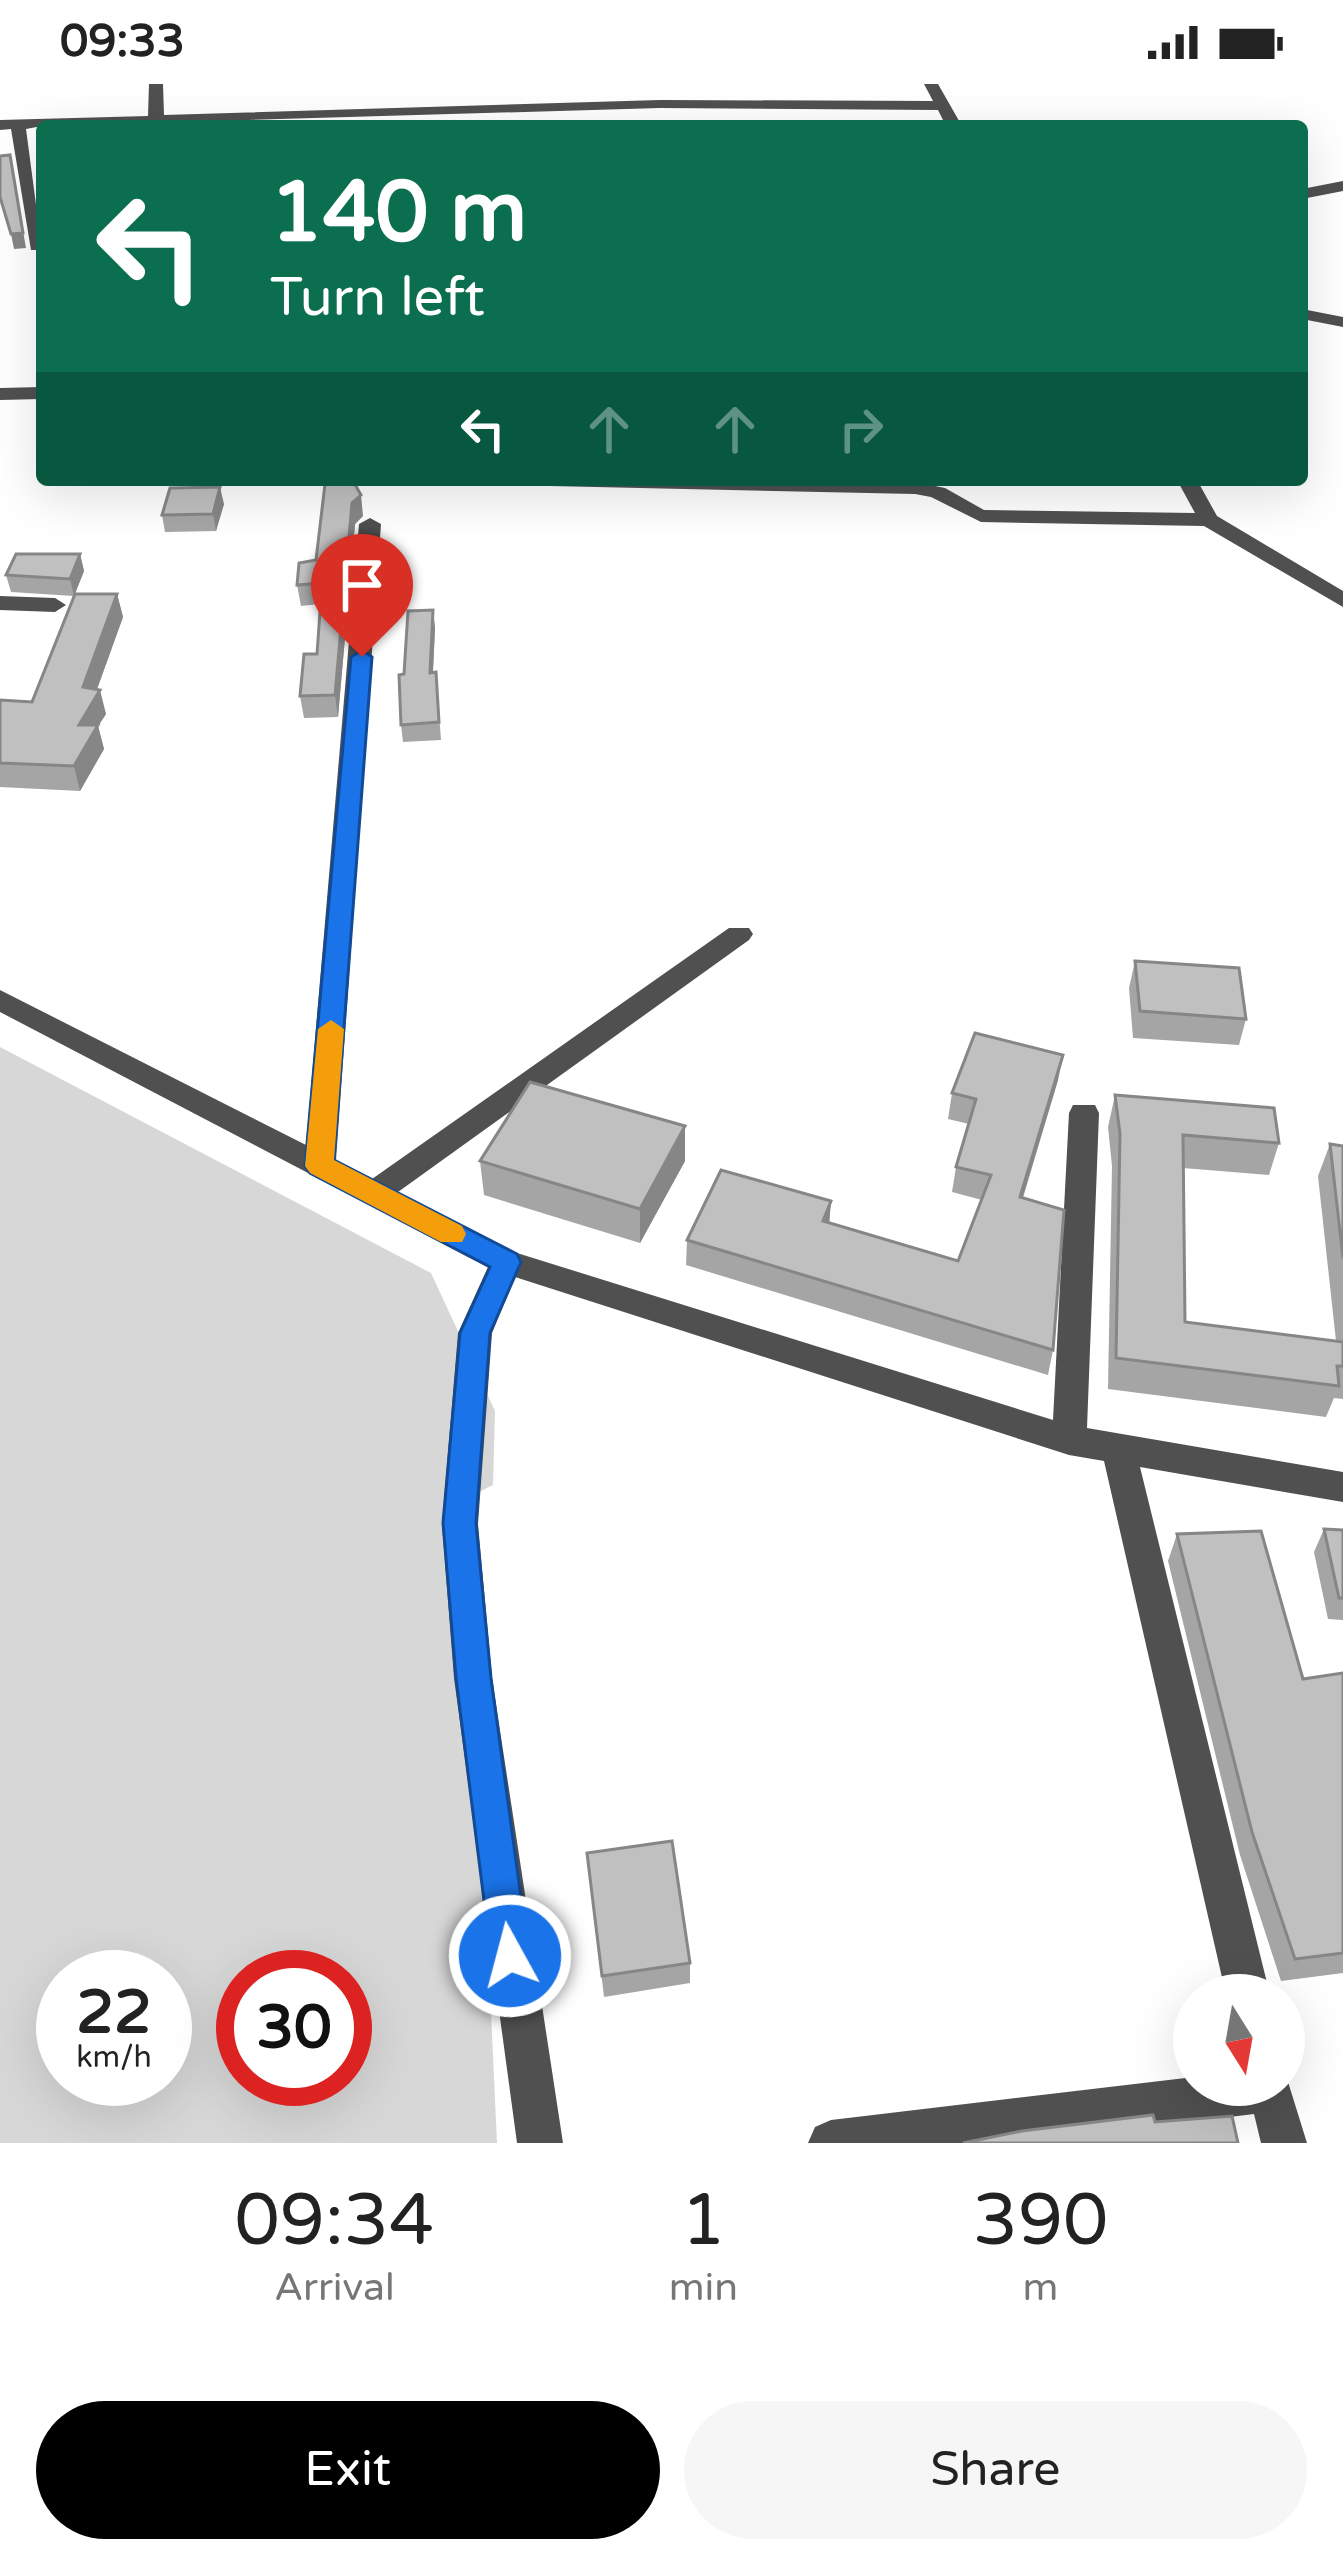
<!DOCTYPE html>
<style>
:root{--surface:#fff;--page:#f6f6f6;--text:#222;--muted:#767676;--accent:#000}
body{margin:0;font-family:"Varela Round",sans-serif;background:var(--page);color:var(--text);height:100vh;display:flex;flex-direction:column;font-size:45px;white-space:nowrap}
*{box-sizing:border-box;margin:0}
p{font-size:39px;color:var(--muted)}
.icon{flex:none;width:66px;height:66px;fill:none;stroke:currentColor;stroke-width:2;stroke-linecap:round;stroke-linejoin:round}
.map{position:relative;height:2059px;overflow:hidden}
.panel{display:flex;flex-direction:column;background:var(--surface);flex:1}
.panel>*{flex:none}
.guide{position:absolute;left:36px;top:36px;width:1272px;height:366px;border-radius:12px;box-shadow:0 12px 48px #0002;background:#0b6e4f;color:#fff;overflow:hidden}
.needle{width:78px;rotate:169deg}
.tools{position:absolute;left:1173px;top:1890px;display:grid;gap:24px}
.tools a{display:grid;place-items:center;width:132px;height:132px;border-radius:50%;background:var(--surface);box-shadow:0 12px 48px #0002;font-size:60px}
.speed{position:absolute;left:36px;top:1866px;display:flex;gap:24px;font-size:60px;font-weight:700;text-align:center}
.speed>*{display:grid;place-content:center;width:156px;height:156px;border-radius:50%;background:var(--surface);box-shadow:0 12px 48px #0002;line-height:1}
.speed small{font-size:30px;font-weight:400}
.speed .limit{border:18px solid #d22;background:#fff;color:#111}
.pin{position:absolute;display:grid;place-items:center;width:102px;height:102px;color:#fff;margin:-123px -51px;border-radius:50% 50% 50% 0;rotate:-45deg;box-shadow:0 0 12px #0007}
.pin .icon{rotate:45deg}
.me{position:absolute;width:132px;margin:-66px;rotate:353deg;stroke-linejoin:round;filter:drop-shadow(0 0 9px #0008)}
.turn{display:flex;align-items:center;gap:42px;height:252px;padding:0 36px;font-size:54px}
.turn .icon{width:156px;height:156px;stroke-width:2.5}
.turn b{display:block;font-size:84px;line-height:102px}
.lanes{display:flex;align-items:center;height:114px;padding:0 36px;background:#0003;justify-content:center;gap:60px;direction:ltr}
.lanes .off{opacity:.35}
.eta{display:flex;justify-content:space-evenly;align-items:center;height:204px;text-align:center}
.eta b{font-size:72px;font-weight:600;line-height:84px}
.primary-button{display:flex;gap:24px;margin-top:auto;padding:24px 36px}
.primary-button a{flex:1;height:138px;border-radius:72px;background:var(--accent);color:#fff;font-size:48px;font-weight:600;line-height:138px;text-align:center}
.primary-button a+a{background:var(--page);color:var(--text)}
.status{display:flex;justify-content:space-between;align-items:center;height:84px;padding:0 60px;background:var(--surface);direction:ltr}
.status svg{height:33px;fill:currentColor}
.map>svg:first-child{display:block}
</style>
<div class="status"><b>09:33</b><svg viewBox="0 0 49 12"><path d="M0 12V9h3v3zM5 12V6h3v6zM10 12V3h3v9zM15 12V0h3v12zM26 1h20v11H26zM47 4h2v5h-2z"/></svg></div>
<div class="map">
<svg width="1343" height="2059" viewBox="0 0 1343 2059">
<rect width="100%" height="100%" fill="#fff"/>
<!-- green -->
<path fill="#d7d7d7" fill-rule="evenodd" d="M 0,963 L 431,1189 L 495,1327 L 493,1401 L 461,1417 L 472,1514 L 497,2059 L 0,2059 ZM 63,1893 L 165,1893 L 165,1995 L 63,1995 ZM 243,1893 L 345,1893 L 345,1995 L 243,1995 Z"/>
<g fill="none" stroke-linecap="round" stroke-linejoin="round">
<!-- minor -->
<path fill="#505050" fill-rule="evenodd" d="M 149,0 L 163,0 L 164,31 L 660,16 L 933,17 L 924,0 L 938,0 L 962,42 L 946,42 L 938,26 L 660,24 L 42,42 L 26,45 L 42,166 L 31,166 L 11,45 L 0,46 L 0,36 L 148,32 Z
M 1343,97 L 1343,107 L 1302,115 L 1302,105 Z
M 1302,225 L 1343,233 L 1343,243 L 1302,235 Z
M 42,303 L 42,315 L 0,316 L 0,304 Z
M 540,396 L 915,398 L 945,404 L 984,426 L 1195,429 L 1177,396 L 1197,396 L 1217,432 L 1343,507 L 1343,523 L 1204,442 L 981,438 L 931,413 L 915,410 L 550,402 Z
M 370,434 L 381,440 L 336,1076 L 372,1095 L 729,844 L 749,844 L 753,850 L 749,856 L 398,1108 L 517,1169 L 1053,1336 L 1069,1029 L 1073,1021 L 1095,1021 L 1099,1029 L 1087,1344 L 1343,1388 L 1343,1418 L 1140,1383 L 1270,1911 L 1226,1911 L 1104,1377 L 1069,1371 L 515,1193 L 492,1249 L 478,1440 L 492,1594 L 563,2059 L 517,2059 L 454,1594 L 442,1440 L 458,1249 L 488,1183 L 0,928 L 0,906 L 306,1061 L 359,440 Z
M 0,512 L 55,514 L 66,521 L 55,528 L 0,526 Z
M 1284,1985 L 1307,2059 L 1261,2059 L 1254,2030 L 1018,2059 L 808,2059 L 815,2043 L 831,2036 L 1194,1993 L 1194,2001 L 1284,2001 Z"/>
</g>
<!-- wall -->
<path fill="#a5a5a5" d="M 325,400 L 363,432 L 355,440 L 338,633 L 304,634 L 300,612 L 317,570 L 320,520 L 301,522 L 297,501 L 316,476 Z
M 224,420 L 216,447 L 165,448 L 162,431 Z
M 80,470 L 84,487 L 74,512 L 11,508 L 6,491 Z
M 117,510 L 123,533 L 97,605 L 106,630 L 98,642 L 104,665 L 80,707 L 0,703 L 0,616 L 32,618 Z
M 433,526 L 435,544 L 433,588 L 436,588 L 441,656 L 403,658 L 401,641 L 404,590 Z
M 1135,877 L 1246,935 L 1239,961 L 1133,954 L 1129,904 Z
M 1058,996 L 1023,1114 L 1053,1266 L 1048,1291 L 686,1181 L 687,1156 L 831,1117 L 829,1139 L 958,1177 L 982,1116 L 952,1108 L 956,1083 L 969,1040 L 948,1035 L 952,1009 Z
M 1115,1011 L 1279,1059 L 1269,1091 L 1183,1084 L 1185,1238 L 1336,1257 L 1318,1092 L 1330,1060 L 1343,1062 L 1343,1315 L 1334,1314 L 1326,1333 L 1108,1305 L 1112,1082 L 1108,1043 Z
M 685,1042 L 685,1077 L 640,1159 L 484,1111 L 480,1077 Z
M 1324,1445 L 1343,1446 L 1343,1536 L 1328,1535 L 1314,1468 Z
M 1177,1450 L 1303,1595 L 1343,1589 L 1343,1889 L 1281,1897 L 1240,1771 L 1168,1477 Z
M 587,1769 L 690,1879 L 690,1899 L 604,1913 Z"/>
<!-- shaded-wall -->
<path fill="#868686" d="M 10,71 L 26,164 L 14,165 L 11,150 Z
M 220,403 L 224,420 L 216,447 L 213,430 Z
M 361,411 L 363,432 L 355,440 L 338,633 L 335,611 L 352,419 Z
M 80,470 L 84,487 L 74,512 L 70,495 Z
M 117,510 L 123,533 L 92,619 L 100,606 L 106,630 L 98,642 L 104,665 L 80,707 L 74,682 L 83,603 Z
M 433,526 L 435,544 L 432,606 L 430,589 Z
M 1063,971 L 1058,996 L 1015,1138 L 1020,1113 Z
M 685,1042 L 685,1077 L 640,1159 L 640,1125 Z
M 831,1117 L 829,1142 L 823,1137 Z"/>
<!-- building -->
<path fill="#c0c0c0" stroke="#868686" stroke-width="3" d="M 10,71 L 23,149 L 11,150 L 0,113 L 0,72 Z
M 353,397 L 361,411 L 352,419 L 335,611 L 300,612 L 304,570 L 317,570 L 322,499 L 297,501 L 299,479 L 316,476 L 325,400 Z
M 220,403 L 213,430 L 162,431 L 170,404 Z
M 16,470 L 80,470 L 70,495 L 6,491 Z
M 75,510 L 117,510 L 83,603 L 100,606 L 79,641 L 98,641 L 74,682 L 0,679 L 0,616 L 32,618 Z
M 433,526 L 430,589 L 436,588 L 439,638 L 401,641 L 399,591 L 404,590 L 408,527 Z
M 1135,877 L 1239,884 L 1246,935 L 1140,927 Z
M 975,949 L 1063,971 L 1020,1113 L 1064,1126 L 1053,1266 L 687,1156 L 721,1086 L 831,1117 L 823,1137 L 958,1177 L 991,1091 L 956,1083 L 976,1015 L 952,1009 Z
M 530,998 L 685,1042 L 640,1125 L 480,1077 Z
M 1115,1011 L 1274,1024 L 1279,1059 L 1183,1051 L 1185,1238 L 1343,1258 L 1343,1282 L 1337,1282 L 1339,1302 L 1116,1274 L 1120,1050 Z
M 1330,1060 L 1343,1062 L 1343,1174 Z
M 1324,1445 L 1343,1446 L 1343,1514 L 1339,1514 Z
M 1261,1447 L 1303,1595 L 1343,1589 L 1343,1869 L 1295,1875 L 1252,1748 L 1177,1450 Z
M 672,1757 L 690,1879 L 602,1892 L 587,1769 Z
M 1153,2031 L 1155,2038 L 1232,2032 L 1238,2059 L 963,2059 L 1022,2047 Z"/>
<!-- route -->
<path fill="#1a73e8" stroke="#114b97" stroke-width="3" d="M 362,566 L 372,573 L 334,1076 L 517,1170 L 521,1178 L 490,1249 L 476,1439 L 491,1594 L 529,1872 L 524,1886 L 510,1892 L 496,1886 L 491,1872 L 456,1594 L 443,1439 L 460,1249 L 490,1183 L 310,1089 L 305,1082 L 351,573 Z"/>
<!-- slow -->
<path fill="#f59e0b" d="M 331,936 L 344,945 L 334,1076 L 462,1142 L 466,1150 L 462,1158 L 441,1158 L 310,1089 L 305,1082 L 318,945 Z"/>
</svg>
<div class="tools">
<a><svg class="needle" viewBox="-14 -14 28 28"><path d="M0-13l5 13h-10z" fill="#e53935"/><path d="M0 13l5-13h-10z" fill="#767676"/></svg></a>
</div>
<div class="speed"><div>22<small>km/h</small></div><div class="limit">30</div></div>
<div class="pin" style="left:362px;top:573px;background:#d93025"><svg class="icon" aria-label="arrive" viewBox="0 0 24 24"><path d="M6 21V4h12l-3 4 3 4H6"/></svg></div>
<svg class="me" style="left:510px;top:1872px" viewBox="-20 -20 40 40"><circle r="17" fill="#1a73e8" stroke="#fff" stroke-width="3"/><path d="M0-11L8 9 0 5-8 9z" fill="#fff"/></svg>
<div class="guide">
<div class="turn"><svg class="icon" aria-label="left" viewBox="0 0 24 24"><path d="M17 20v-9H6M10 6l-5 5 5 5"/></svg><div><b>140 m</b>Turn left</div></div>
<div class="lanes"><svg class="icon" aria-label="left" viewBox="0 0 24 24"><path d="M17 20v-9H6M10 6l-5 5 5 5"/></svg><svg class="icon off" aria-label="ahead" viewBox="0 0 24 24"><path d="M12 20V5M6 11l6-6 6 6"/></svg><svg class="icon off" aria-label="ahead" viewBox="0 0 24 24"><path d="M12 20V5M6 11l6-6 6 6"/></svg><svg class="icon off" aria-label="right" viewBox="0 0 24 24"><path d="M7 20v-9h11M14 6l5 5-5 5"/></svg></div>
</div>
</div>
<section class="panel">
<div class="eta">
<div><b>09:34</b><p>Arrival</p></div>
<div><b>1</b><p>min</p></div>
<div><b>390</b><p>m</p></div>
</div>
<div class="primary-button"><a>Exit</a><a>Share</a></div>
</section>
